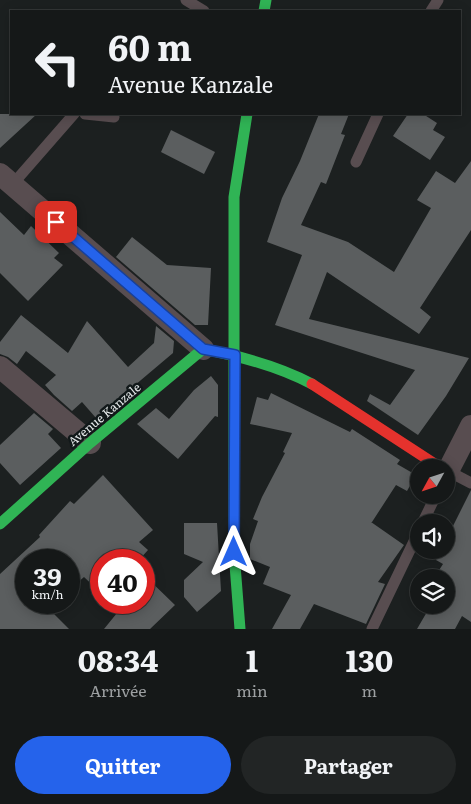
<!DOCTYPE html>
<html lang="fr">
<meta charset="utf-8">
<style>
:root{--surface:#151818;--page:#222525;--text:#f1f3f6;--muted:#9da0a2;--line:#343737;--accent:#2563eb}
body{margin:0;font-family:Literata,serif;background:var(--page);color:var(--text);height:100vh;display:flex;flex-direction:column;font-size:19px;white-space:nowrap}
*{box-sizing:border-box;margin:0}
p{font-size:16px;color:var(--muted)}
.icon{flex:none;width:28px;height:28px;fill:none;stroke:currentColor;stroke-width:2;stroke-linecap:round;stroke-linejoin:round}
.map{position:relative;height:629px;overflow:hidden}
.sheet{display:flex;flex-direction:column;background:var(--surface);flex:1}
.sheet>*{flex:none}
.hud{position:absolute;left:10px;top:10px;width:451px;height:105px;border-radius:0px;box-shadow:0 2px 12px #0003,0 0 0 1px var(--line);background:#151818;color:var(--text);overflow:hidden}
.needle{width:32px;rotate:230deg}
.buttons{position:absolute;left:410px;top:459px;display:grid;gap:10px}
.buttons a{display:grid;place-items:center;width:45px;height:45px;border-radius:50%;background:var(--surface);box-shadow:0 2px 12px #0003,0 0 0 1px var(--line);font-size:25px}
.speed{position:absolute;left:15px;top:549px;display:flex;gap:10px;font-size:25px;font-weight:700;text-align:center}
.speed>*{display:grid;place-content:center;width:65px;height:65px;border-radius:50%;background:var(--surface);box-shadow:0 2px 12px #0003,0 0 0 1px var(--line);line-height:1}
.speed small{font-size:12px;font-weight:400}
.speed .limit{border:8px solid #d22;background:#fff;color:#111}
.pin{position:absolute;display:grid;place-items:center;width:42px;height:42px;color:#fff;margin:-21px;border-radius:10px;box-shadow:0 2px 8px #0006}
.me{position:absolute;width:55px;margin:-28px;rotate:0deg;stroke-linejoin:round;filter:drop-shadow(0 0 4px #0008)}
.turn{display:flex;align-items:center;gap:18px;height:105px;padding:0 15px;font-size:22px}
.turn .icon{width:65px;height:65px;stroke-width:2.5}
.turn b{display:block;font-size:35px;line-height:42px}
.eta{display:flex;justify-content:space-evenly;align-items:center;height:85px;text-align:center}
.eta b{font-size:30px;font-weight:700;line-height:35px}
.action{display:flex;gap:10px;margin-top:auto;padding:10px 15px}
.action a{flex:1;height:58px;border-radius:30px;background:var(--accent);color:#fff;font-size:20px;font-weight:700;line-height:58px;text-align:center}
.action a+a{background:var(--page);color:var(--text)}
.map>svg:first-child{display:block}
</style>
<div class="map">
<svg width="471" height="629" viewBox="0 0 471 629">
<rect width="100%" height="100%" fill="#1c2020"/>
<!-- building -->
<path fill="#5b5e5f" d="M 0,114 L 37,114 L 0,148 Z
M 319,114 L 349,114 L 341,134 L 345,135 L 326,184 L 321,182 L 301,225 L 348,242 L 394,272 L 431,208 L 417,200 L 436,171 L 455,183 L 471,161 L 471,230 L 420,308 L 431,317 L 419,334 L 327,272 L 309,319 L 469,358 L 446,396 L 418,435 L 367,401 L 370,394 L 390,405 L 415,370 L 275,325 L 302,255 L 267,242 L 282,198 L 300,161 Z
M 408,114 L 423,114 L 437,123 L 433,130 L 445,137 L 430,160 L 393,136 Z
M 171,130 L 215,152 L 204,174 L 161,152 Z
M 0,212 L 24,235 L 31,226 L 59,253 L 54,258 L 63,265 L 28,301 L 0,273 Z
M 132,237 L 167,265 L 211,268 L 208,325 L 195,325 L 116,257 Z
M 21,315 L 68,353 L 87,321 L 128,367 L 154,343 L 156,326 L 174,341 L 173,353 L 96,418 L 82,402 L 72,411 L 54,395 L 45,385 L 56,375 L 26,351 L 17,364 L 8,357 L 0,354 L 0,342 Z
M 211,376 L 218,385 L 218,417 L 215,416 L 178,459 L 137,424 L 156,408 L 169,419 L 194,390 Z
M 271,393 L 350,432 L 352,429 L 400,460 L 397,464 L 416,475 L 407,491 L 396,485 L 372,522 L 371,522 L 404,545 L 378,582 L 385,584 L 366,624 L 314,604 L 300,629 L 272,629 L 291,595 L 263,584 L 270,567 L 250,559 L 250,544 L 258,521 L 253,519 L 262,497 L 285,453 L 283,452 L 292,433 L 250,424 L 257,397 L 268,400 Z
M 34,413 L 53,429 L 48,434 L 61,448 L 20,485 L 0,463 L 0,445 Z
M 103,475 L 153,530 L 139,542 L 148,550 L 139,560 L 101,560 L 101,593 L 84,577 L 69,590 L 69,560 L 26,560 L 26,602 L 42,602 L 69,629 L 0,629 L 0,574 L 40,537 L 39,535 L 70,501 L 74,504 Z
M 471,490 L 471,622 L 462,616 L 455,629 L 417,629 L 431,605 L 446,605 L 446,578 L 434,578 L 443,564 L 436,560 L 441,550 L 446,550 L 446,540 Z
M 184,523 L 217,523 L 221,591 L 197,612 L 184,597 L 184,580 L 203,562 L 184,554 Z
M 144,575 L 175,605 L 150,629 L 104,629 L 126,602 L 144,602 Z"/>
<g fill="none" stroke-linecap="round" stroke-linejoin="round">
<!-- lane -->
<path stroke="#584d50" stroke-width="11" d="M 186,0 L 204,11
M 431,11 L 438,0
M 85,114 L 114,117
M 356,162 L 378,114
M 12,185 L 74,114
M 446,474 L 448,471 L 471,483
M 423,522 L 436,495
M 372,629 L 419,531"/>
<!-- street -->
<path stroke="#584d50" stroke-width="22" d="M 0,174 L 203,349
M 0,367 L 90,443
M 446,471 L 448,471 L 471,426"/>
<!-- fast -->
<path stroke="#30b455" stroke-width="11" d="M 264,11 L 266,0
M 0,524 L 90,443 L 203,349 C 240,356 278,366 312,384
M 240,629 L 234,552 L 234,197 L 247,114"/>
<!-- jam -->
<path stroke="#e5322d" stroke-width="11" d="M 312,384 L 441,468"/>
</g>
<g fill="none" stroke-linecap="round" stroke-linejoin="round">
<!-- route casing -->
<g stroke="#184099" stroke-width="12">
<path id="route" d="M 56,222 L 203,349 L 235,355 L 234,552"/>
</g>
<!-- route -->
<use href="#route" stroke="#2563eb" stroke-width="9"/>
</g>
<g text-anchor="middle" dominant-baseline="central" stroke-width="5" stroke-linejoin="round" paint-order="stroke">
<!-- street labels -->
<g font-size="12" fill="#e4e8e9" stroke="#111819">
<text transform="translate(104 414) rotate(-40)">Avenue Kanzale</text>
</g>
</g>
</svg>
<div class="buttons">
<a><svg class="needle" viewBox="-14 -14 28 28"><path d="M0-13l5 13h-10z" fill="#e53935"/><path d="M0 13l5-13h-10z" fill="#9da0a2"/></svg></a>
<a><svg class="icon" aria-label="sound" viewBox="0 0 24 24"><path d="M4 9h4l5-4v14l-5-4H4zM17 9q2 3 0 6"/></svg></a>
<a><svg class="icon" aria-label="layers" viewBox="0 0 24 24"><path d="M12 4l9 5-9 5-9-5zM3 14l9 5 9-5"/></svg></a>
</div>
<div class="speed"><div>39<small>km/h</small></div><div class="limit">40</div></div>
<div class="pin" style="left:56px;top:222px;background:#d93025"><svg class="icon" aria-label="arrive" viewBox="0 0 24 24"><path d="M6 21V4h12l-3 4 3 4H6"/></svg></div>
<svg class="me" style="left:234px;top:552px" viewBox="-20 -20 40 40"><path d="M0-17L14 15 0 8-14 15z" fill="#2563eb" stroke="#fff" stroke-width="4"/></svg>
<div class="hud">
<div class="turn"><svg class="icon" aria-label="left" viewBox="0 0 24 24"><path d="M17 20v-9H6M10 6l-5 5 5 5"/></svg><div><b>60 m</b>Avenue Kanzale</div></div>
</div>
</div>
<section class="sheet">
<div class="eta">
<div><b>08:34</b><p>Arrivée</p></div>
<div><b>1</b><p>min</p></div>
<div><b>130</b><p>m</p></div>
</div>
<div class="action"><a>Quitter</a><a>Partager</a></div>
</section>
